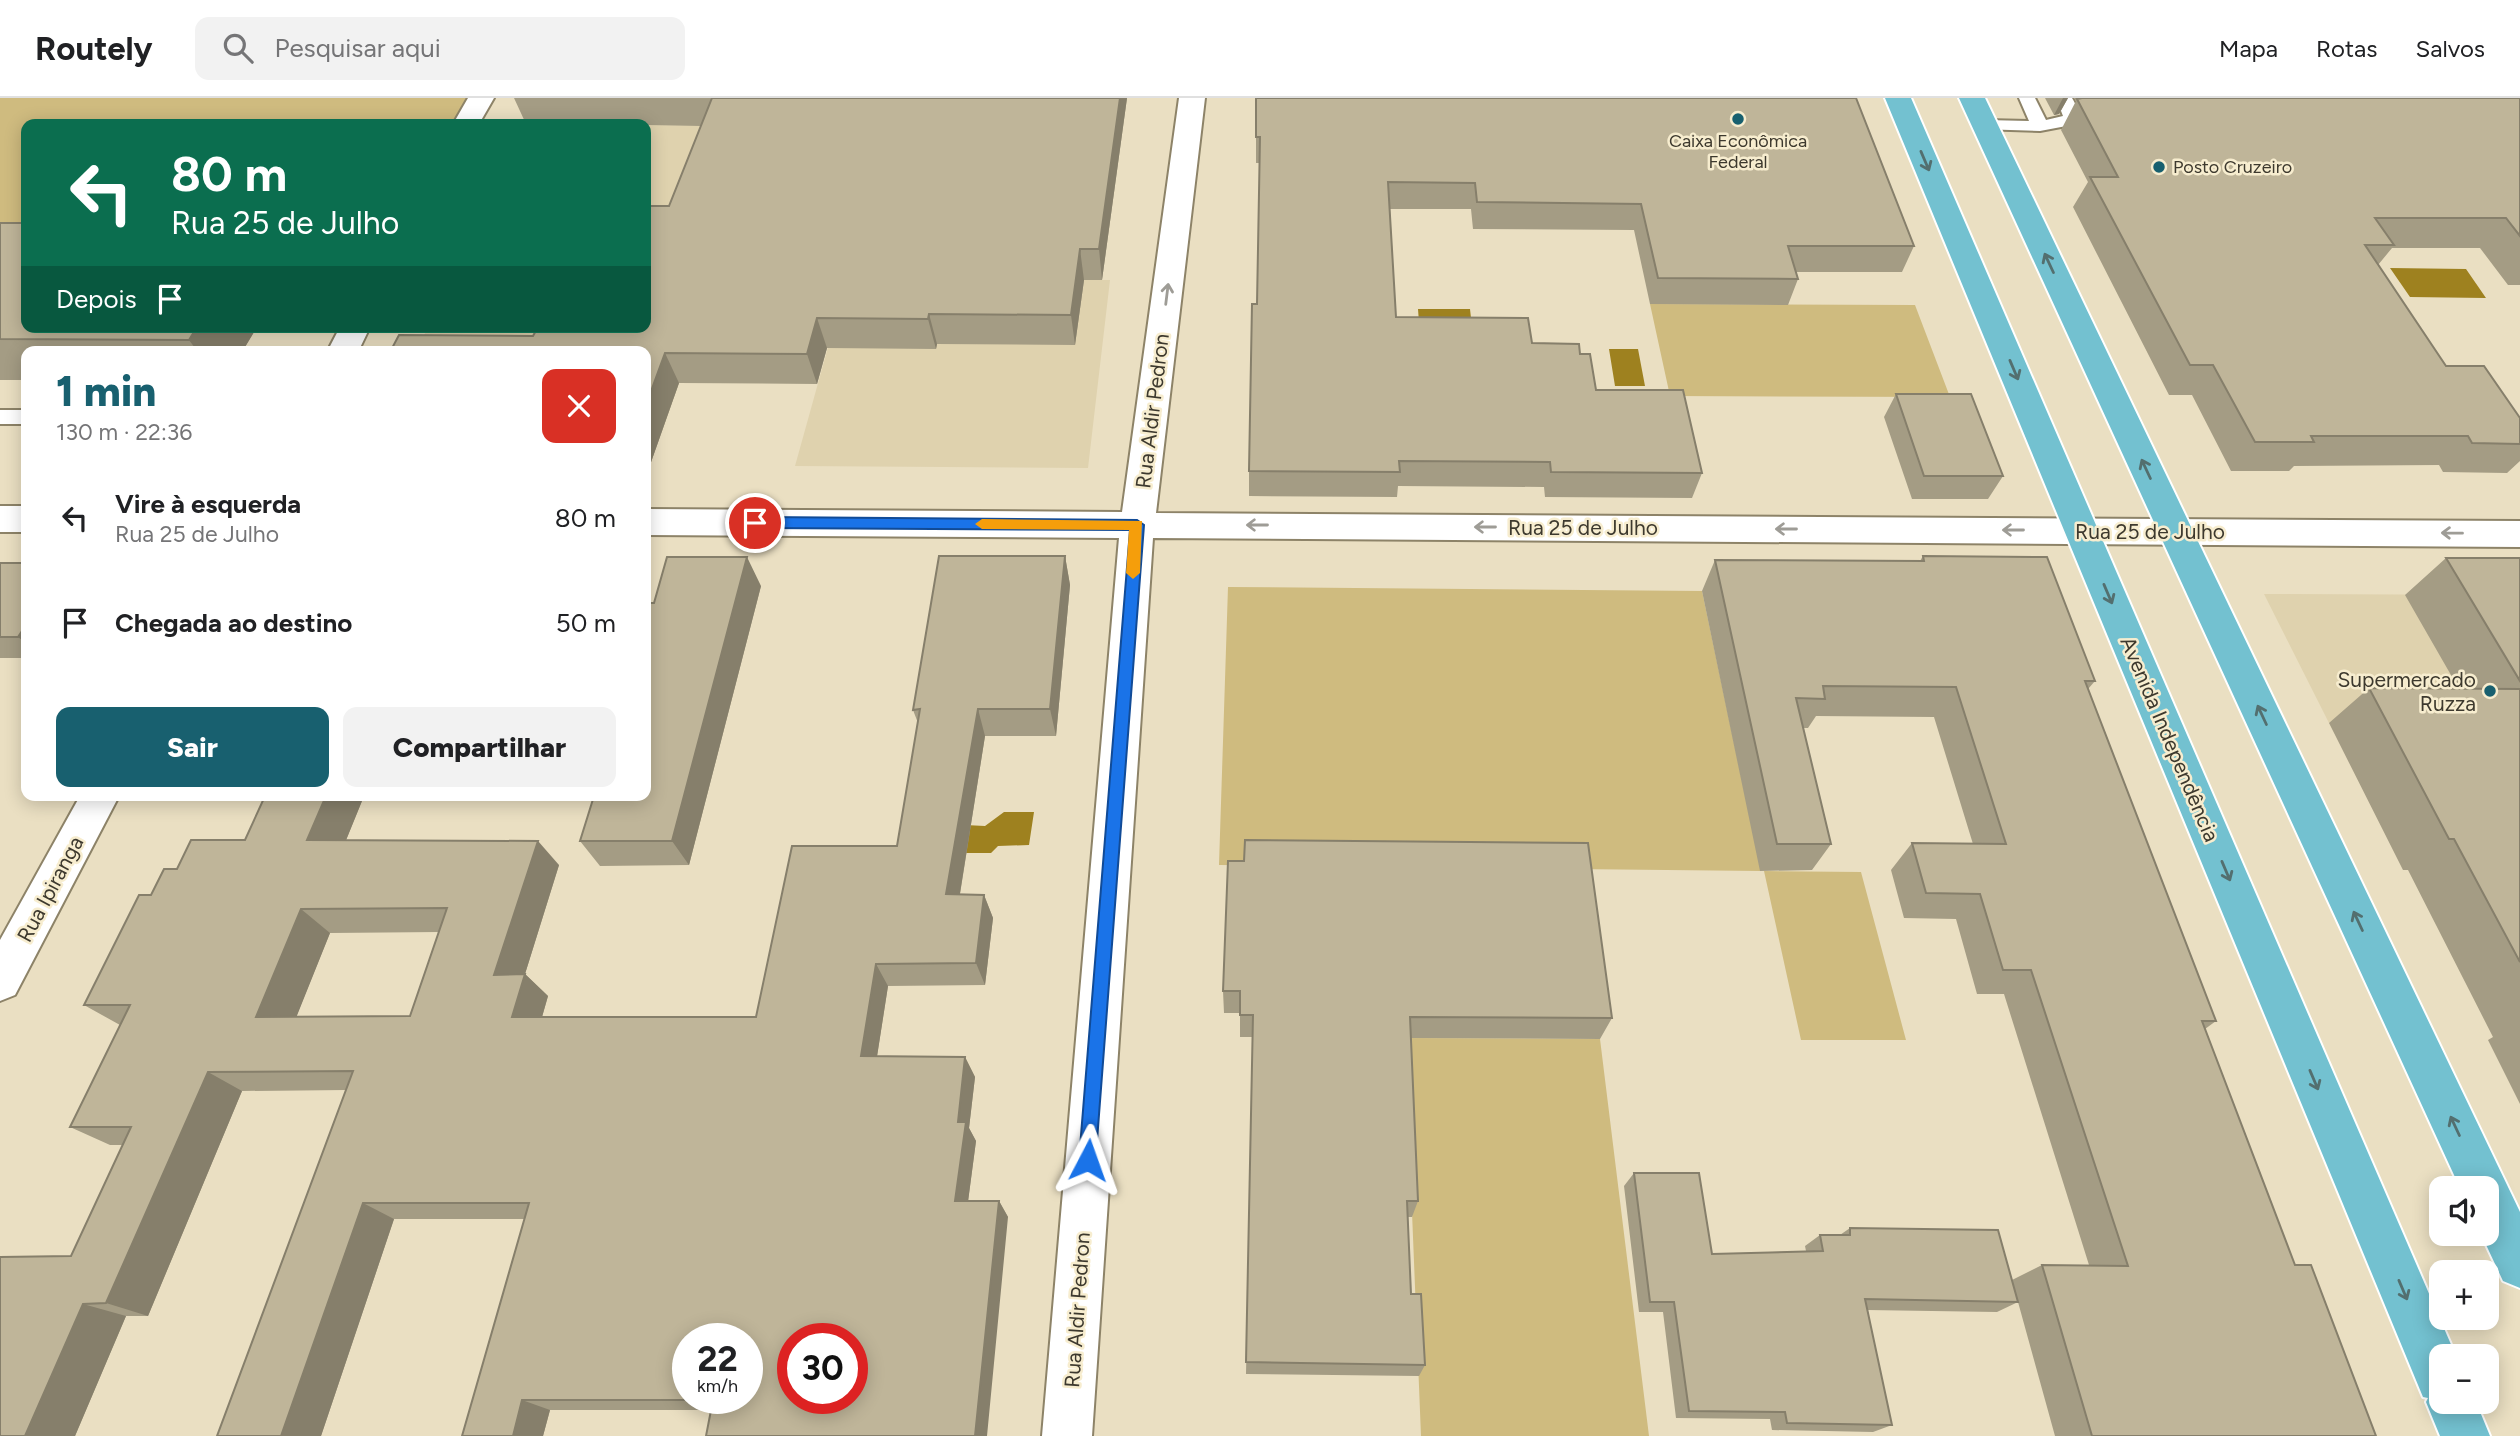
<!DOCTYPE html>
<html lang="pt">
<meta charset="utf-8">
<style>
:root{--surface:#fff;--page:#f2f2f2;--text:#202124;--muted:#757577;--line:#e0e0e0;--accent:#18606f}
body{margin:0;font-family:Figtree,sans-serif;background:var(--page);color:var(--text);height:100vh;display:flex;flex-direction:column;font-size:26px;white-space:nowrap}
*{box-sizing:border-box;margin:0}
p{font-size:23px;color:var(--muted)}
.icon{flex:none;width:38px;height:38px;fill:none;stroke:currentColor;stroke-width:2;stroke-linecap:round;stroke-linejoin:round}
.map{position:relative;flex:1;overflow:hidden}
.drawer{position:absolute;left:21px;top:248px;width:630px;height:455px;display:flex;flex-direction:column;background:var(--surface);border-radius:14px;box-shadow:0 4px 18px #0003}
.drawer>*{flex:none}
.top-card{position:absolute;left:21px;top:21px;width:630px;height:214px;border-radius:14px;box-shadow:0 4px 18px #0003;background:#0b6e4f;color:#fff;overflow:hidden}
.controls{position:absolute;left:2429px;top:1078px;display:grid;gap:14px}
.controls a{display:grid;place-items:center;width:70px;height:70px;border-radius:14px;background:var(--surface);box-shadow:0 4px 18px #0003;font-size:35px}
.speed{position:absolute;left:672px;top:1225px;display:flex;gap:14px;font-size:35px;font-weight:700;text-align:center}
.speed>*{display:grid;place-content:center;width:91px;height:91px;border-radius:50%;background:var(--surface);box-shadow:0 4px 18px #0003;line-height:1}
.speed small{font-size:18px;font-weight:400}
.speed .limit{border:10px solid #d22;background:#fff;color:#111}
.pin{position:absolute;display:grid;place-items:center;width:60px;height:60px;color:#fff;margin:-30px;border:4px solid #fff;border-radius:50%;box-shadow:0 2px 7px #0007}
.me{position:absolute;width:77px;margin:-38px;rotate:4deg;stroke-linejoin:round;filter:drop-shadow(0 0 5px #0008)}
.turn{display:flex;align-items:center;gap:24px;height:147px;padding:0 35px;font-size:32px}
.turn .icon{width:91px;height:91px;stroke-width:2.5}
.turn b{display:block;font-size:49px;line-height:60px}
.then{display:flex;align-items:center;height:66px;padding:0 35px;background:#0003;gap:14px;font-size:26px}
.round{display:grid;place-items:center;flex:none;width:74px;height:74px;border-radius:14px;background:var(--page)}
.overview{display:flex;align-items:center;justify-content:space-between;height:119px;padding:0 35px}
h1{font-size:42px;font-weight:800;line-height:52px;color:var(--accent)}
.primary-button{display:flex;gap:14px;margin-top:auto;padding:14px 35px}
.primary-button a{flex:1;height:80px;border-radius:14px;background:var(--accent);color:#fff;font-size:28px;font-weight:800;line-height:80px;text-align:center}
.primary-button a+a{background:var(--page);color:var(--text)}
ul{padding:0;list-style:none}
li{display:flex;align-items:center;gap:21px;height:105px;padding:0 35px}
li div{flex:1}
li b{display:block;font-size:26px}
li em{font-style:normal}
header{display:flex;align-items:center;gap:42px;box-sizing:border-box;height:98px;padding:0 35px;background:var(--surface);border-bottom:2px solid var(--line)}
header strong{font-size:33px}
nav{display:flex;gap:38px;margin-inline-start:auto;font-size:24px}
.search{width:490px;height:63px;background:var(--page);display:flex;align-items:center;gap:18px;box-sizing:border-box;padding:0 24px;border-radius:14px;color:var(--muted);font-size:26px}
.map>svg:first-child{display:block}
</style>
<header>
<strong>Routely</strong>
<div class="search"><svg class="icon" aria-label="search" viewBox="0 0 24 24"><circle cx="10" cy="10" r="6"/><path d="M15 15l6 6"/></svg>Pesquisar aqui</div>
<nav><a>Mapa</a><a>Rotas</a><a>Salvos</a></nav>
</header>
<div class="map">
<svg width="2520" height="1338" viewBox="0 0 2520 1338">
<rect width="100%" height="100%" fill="#eadfc2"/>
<!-- built -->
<path fill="#dfd2ae" d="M 646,27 L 770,28 L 650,367 L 646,367 L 646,254 L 416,254 L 428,229 L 646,229 Z
M 847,181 L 1110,182 L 1088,370 L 795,368 Z
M 2264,496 L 2520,497 L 2520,626 L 2329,625 Z"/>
<!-- green -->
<path fill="#cfbb7f" d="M 0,0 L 481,0 L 466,26 L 26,26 L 26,153 L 0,152 Z
M 1650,206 L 1915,207 L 1950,299 L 1670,298 Z
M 1228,489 L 1702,493 L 1761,773 L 1219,767 Z
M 1764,773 L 1861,774 L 1906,942 L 1801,942 Z
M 1405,940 L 1600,941 L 1649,1338 L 1421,1338 Z"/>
<!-- water -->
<path fill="#9e811f" d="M 2390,170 L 2466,171 L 2486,200 L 2410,199 Z
M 1418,211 L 1470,211 L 1472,229 L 1420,238 Z
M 1609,251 L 1638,251 L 1645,288 L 1615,288 Z
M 1004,714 L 1034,714 L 1029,747 L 998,748 L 991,755 L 962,755 L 965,727 L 985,728 Z"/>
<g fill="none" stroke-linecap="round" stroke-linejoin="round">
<!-- service casing -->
<g stroke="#8d8368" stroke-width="4">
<path id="service" d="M 2019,0 L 2035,0 L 2046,22 L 2063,18 L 2056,0 L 2072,0 C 2077,9 2083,17 2077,26 L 2040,33 L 1979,31 L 1976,27 L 1979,23 L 1985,22 L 2029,23 Z
M 0,312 L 26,312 L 26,326 L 0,326 Z"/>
</g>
<!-- minor casing -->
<g stroke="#8d8368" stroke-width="4">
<path id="minor" d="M 468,0 L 494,0 L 479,26 L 453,26 Z
M 1179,0 L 1205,0 L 1156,415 L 2520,423 L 2520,449 L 1153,440 L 1092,1338 L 1042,1338 L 1119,440 L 646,437 L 646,411 L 1122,414 Z
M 340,229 L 370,229 L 358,254 L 327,254 Z
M 0,408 L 26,408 L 26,434 L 0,434 Z
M 80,698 L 119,698 L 15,897 L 0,903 L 0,842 Z"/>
</g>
<!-- primary casing -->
<g stroke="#fff" stroke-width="4">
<path id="primary" d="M 1885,0 L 1911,0 L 2456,1258 L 2441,1258 L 2441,1304 L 2476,1304 L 2490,1338 L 2440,1338 L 2426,1304 L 2428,1300 L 2423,1299 Z
M 1959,0 L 1985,0 L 2520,1114 L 2520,1190 L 2503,1183 L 2481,1136 L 2487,1136 L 2487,1090 L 2460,1090 Z"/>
</g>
<!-- service -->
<use href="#service" fill="#fff" fill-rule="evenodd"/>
<!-- minor -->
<use href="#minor" fill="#fff" fill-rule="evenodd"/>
<!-- primary -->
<use href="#primary" fill="#73c1d0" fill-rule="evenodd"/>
</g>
<!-- wall -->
<path fill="#a49c84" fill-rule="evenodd" d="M 514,0 L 1127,0 L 1102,182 L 1084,182 L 1075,247 L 937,246 L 936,251 L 827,250 L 817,286 L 679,285 L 650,367 L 646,367 L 646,254 L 533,238 L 669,108 L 701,28 L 646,27 L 646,26 L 526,26 Z
M 1256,0 L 1914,148 L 1902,174 L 1796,174 L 1798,181 L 1788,207 L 1650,206 L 1634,132 L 1473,131 L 1471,111 L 1390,111 L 1396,219 L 1580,256 L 1596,292 L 1702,375 L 1692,400 L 1545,399 L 1544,389 L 1398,388 L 1397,399 L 1249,398 L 1249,373 L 1257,206 L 1260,65 L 1256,65 Z
M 2045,0 L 2068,0 L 2059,16 L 2054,17 Z
M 2074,0 L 2520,0 L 2520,187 L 2508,187 L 2480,150 L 2392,150 L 2378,167 L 2446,268 L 2520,320 L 2520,363 L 2507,375 L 2443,374 L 2439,367 L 2294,368 L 2289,373 L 2231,373 L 2192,297 L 2169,297 L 2073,109 L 2088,84 L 2061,32 L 2076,3 Z
M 0,125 L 257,229 L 242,254 L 26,254 L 26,282 L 0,282 Z
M 1896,296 L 2003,378 L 1988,401 L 1912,401 L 1884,319 Z
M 1065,458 L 1070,487 L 1056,638 L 985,638 L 960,796 L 984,797 L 993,820 L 985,887 L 888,888 L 877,958 L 965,959 L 975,979 L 969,1030 L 976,1043 L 968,1103 L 999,1103 L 1008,1119 L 711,1312 L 550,1312 L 543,1338 L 462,1338 L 525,1121 L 394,1121 L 321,1338 L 217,1338 L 346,992 L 242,993 L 148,1218 L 126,1218 L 75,1338 L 0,1338 L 71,1158 L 123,1047 L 110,1047 L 70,1029 L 120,927 L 84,907 L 151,797 L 177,771 L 245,742 L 265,698 L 364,698 L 346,742 L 559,767 L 525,876 L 548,898 L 542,919 L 756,919 L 897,748 L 918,625 L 913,612 ZM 439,834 L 410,918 L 296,919 L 330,835 Z
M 1923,458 L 2095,583 L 2088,591 L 2216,923 L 2205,931 L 2295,1167 L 2376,1338 L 2055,1338 L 2018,1204 L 1997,1214 L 1867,1212 L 1892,1327 L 1873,1334 L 1772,1332 L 1770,1321 L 1676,1320 L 1663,1214 L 1639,1214 L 1624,1088 L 1634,1075 L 1712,1156 L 1806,1153 L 1805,1148 L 1820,1137 L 1840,1137 L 1850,1130 L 2012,1182 L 2042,1167 L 2089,1167 L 2004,896 L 1977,896 L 1956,821 L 1904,820 L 1891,772 L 1912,745 L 1973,746 L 1934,619 L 1816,618 L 1808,630 L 1803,630 L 1831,746 L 1812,772 L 1760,773 L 1702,493 L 1715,462 L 1920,463 Z
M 2446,460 L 2520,460 L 2520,1006 L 2488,942 L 2493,939 L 2408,772 L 2403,772 L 2329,625 L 2369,590 L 2459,591 L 2405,497 Z
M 0,465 L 26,465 L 26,560 L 0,560 Z
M 761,488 L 689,767 L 600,768 L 580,743 L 654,505 Z
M 1228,763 L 1612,920 L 1600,941 L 1411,940 L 1418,1103 L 1412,1119 L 1408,1119 L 1411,1196 L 1425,1267 L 1419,1278 L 1246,1276 L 1253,939 L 1240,939 L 1240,915 L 1224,915 L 1223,893 Z"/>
<!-- shaded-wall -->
<path fill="#867f6b" d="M 1120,0 L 1127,0 L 1102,182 L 1099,151 Z
M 2063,0 L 2068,0 L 2059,16 L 2054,17 Z
M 1080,151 L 1084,182 L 1075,247 L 1071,217 Z
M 929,216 L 937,246 L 936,251 L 928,221 Z
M 817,220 L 827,250 L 817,286 L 807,256 Z
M 197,229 L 257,229 L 242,254 L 198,254 L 189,242 Z
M 665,255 L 679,285 L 650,367 L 646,359 L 646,307 Z
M 1065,458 L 1070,487 L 1056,638 L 1050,611 Z
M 747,459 L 761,488 L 689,767 L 672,743 Z
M 26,527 L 26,545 L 18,539 Z
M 978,611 L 985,638 L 956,820 L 946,796 Z
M 326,698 L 364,698 L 336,767 L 307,742 Z
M 538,743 L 559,767 L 525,876 L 548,898 L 536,940 L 512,919 L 494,877 Z
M 984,797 L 993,820 L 985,887 L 976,865 Z
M 301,811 L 330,835 L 288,940 L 256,919 Z
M 876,866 L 888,888 L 874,978 L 861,958 Z
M 965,959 L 975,979 L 969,1030 L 976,1043 L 966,1119 L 955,1103 L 958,1024 Z
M 208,974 L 242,993 L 148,1218 L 106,1205 Z
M 999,1103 L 1008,1119 L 987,1338 L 975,1338 Z
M 363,1105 L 394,1121 L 321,1338 L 281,1338 Z
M 83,1206 L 126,1218 L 75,1338 L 25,1338 Z
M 522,1302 L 550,1312 L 543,1338 L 513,1338 Z"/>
<!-- building -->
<path fill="#bfb599" stroke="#867f6b" stroke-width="2" fill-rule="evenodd" d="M 712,0 L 1120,0 L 1099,151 L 1080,151 L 1071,217 L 929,216 L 928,221 L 817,220 L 807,256 L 665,255 L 646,307 L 646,254 L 390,254 L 399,237 L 533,238 L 538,229 L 646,229 L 646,108 L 669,108 Z
M 1256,0 L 1856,0 L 1914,148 L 1788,148 L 1798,181 L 1658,180 L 1641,106 L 1477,104 L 1475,85 L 1388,84 L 1396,219 L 1528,220 L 1532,245 L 1579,246 L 1580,256 L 1590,256 L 1596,292 L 1683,292 L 1702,375 L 1551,374 L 1550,364 L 1399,363 L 1400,374 L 1249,373 L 1252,206 L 1257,206 L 1260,39 L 1256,39 Z
M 2082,0 L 2520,0 L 2520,138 L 2506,120 L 2375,120 L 2394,147 L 2365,147 L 2446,268 L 2484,268 L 2520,320 L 2520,346 L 2472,345 L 2468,338 L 2311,338 L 2314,344 L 2255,344 L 2213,267 L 2190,267 L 2090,79 L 2118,79 L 2077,1 Z
M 0,125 L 26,125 L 26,229 L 197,229 L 189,242 L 0,241 Z
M 1896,296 L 1971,296 L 2003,378 L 1924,378 Z
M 939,458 L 1065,458 L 1050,611 L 978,611 L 946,796 L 984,797 L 976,865 L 876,866 L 861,958 L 965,959 L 958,1024 L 966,1024 L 955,1103 L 999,1103 L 975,1338 L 706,1338 L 713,1302 L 522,1302 L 513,1338 L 462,1338 L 529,1105 L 363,1105 L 281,1338 L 217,1338 L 353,973 L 208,974 L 106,1205 L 83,1206 L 25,1338 L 0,1338 L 0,1159 L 71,1158 L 131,1029 L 70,1029 L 130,907 L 84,907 L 139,797 L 151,797 L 164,771 L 177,771 L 191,742 L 245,742 L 265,698 L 326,698 L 307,742 L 538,743 L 494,877 L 525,876 L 512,919 L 756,919 L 792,748 L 897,748 L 920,611 L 913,612 ZM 447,810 L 410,918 L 256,919 L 301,811 ZM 688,1241 L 747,1241 L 747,1300 L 688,1300 ZM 793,1241 L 852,1241 L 852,1300 L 793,1300 Z
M 1923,458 L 2047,459 L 2095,583 L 2085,583 L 2216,923 L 2202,923 L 2295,1167 L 2311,1167 L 2376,1338 L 2092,1338 L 2042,1167 L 2128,1168 L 2031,872 L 2003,872 L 1980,796 L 1926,795 L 1912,745 L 2006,746 L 1956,589 L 1823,588 L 1825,601 L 1796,600 L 1831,746 L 1777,746 L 1715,462 L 1924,463 Z
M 667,459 L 747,459 L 672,743 L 580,743 L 594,698 L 646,698 L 646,505 L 654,505 Z
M 2446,460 L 2520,460 L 2520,583 Z
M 0,465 L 26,465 L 26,527 L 18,539 L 0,539 Z
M 2369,590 L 2520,591 L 2520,864 L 2454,741 L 2449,741 Z
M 1245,742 L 1588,745 L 1612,920 L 1410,919 L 1418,1103 L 1407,1103 L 1411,1196 L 1421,1196 L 1425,1267 L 1246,1264 L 1253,917 L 1240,917 L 1240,893 L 1223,893 L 1228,763 L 1244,763 Z
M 1634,1075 L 1699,1075 L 1712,1156 L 1823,1153 L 1820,1137 L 1850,1137 L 1850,1130 L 1998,1132 L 2018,1204 L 1865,1201 L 1892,1327 L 1787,1325 L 1785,1314 L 1689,1313 L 1674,1204 L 1650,1204 Z"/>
<!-- one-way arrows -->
<defs><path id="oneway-shaft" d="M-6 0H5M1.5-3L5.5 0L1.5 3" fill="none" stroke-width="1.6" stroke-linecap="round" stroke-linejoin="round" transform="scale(1.75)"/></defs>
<g stroke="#536f6f">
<use href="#oneway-shaft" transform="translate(1925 63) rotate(67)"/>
<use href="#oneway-shaft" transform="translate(2049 165) rotate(-115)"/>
<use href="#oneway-shaft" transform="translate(2014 272) rotate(67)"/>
<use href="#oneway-shaft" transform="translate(2146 371) rotate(-115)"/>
<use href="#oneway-shaft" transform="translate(2108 496) rotate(67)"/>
<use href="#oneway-shaft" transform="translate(2262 617) rotate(-115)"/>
<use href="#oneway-shaft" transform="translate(2226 773) rotate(67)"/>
<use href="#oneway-shaft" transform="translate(2358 823) rotate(-115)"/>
<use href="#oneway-shaft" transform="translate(2314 982) rotate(67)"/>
<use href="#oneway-shaft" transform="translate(2455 1028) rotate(-115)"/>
<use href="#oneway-shaft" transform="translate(2403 1192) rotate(67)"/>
</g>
<g stroke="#9e9c96">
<use href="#oneway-shaft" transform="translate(1167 196) rotate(-83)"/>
<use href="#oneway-shaft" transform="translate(1257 427) rotate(-180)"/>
<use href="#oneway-shaft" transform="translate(1485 429) rotate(-180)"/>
<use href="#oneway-shaft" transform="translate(1786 431) rotate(-180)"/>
<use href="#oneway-shaft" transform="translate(2013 432) rotate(-180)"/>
<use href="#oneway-shaft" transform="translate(2452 435) rotate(-179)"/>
</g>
<!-- route -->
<path fill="#1a73e8" stroke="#114b97" stroke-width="2" d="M 755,419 L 1137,422 L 1144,427 L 1095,1069 L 1088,1071 L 1081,1069 L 1079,1062 L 1130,432 L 755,430 L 748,425 Z"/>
<!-- slow -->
<path fill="#f59e0b" d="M 982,421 L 1142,423 L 1140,475 L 1133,481 L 1126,475 L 1129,432 L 982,431 L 975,426 Z"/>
<!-- markers -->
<g fill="#18606f" stroke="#f7edcf" stroke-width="2.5">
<circle cx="1738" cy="21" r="7"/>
<circle cx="2159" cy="69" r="7"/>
<circle cx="2490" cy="593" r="7"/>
</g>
<g text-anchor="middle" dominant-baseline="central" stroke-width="5" stroke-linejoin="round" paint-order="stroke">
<!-- far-poi labels -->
<g font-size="18" fill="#3d392e" stroke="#f7edcf">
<text x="1738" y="43">Caixa Econômica<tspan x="1738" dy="21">Federal</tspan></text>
<text x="2173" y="69" text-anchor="start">Posto Cruzeiro</text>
</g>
<!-- street labels -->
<g font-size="21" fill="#3d392e" stroke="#f7edcf">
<text transform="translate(1152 313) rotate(-83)">Rua Aldir Pedron</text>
<text x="1583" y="429">Rua 25 de Julho</text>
<text x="2150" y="433">Rua 25 de Julho</text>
<text transform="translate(2170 641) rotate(67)">Avenida Independência</text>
<text transform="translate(50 791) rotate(-62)">Rua Ipiranga</text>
<text transform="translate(1077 1212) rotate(-86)">Rua Aldir Pedron</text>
</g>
<!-- poi labels -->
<g font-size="21" fill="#3d392e" stroke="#f7edcf" text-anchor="end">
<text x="2476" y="581">Supermercado<tspan x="2476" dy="24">Ruzza</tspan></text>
</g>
</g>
</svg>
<div class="controls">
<a><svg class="icon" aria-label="sound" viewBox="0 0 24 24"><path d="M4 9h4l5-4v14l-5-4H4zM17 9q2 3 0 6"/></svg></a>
<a>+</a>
<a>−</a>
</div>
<div class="speed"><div>22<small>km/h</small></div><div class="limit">30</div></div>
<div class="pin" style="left:755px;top:425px;background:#d93025"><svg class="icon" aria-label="arrive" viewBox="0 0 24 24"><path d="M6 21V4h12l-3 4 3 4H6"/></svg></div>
<svg class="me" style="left:1088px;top:1062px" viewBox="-20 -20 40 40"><path d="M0-17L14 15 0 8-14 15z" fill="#1a73e8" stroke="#fff" stroke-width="4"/></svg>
<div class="top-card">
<div class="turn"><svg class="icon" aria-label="left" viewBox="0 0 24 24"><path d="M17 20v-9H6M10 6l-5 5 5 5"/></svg><div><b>80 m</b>Rua 25 de Julho</div></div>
<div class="then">Depois<svg class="icon" aria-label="arrive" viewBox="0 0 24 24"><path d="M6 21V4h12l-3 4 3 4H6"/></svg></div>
</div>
<section class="drawer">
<div class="overview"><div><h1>1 min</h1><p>130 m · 22:36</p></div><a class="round" style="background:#d93025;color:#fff"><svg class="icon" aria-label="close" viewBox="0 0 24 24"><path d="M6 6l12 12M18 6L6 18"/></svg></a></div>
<ul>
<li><svg class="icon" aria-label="left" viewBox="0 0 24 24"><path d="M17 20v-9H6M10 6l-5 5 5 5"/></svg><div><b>Vire à esquerda</b><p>Rua 25 de Julho</p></div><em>80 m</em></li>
<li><svg class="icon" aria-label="arrive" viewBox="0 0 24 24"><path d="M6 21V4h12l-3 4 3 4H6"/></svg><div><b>Chegada ao destino</b></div><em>50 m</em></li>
</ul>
<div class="primary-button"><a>Sair</a><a>Compartilhar</a></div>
</section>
</div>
